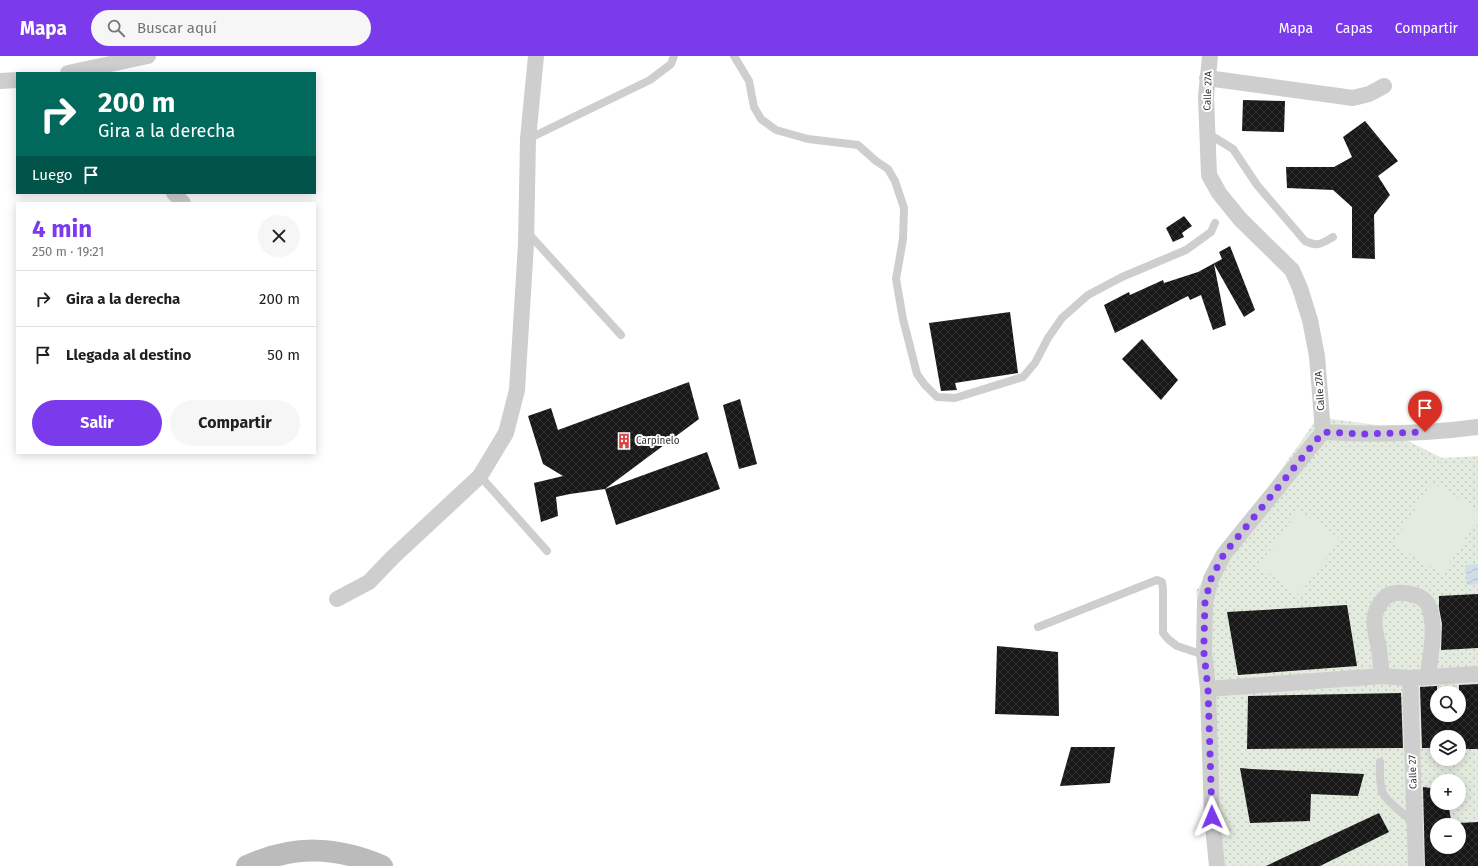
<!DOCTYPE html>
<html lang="es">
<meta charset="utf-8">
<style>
:root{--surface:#fff;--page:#f6f6f6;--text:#202124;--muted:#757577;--line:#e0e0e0;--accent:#7c3aed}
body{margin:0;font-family:"Fira Sans",sans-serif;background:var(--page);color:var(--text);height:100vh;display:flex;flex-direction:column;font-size:15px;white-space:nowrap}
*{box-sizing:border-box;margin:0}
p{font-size:13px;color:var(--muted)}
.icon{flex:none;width:22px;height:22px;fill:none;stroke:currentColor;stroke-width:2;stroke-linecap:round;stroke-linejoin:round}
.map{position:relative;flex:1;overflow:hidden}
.panel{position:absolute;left:16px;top:146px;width:300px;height:252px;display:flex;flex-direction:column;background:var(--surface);border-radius:0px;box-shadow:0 2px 10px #0003}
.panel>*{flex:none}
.hud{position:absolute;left:16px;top:16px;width:300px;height:122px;border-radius:0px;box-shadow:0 2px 10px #0003;background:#00695c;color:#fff;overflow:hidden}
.fabs{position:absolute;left:1430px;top:630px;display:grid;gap:8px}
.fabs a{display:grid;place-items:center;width:36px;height:36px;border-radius:50%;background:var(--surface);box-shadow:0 2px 10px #0003;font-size:20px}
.pin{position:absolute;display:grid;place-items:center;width:34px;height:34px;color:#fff;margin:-41px -17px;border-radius:50% 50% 50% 0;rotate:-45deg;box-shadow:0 0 4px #0007}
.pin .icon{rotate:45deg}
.me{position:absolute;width:44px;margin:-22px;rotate:359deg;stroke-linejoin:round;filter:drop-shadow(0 0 3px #0008)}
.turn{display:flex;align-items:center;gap:14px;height:84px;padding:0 16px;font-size:18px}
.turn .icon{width:52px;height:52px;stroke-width:2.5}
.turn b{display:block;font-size:28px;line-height:34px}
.then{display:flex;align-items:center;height:38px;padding:0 16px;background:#0003;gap:8px;font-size:15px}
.round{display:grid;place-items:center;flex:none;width:42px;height:42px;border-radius:21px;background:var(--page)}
.summary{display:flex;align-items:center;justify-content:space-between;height:68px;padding:0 16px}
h1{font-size:24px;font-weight:700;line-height:30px;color:var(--accent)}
.primary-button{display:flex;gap:8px;margin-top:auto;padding:8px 16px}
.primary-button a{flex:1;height:46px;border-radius:24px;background:var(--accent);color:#fff;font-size:16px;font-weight:700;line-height:46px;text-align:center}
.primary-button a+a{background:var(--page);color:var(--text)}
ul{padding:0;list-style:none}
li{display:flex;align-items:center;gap:12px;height:56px;padding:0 16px;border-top:1px solid var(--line)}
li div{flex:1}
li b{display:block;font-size:15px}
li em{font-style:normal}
header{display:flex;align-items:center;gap:24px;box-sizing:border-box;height:56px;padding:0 20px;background:var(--accent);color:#fff}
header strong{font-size:19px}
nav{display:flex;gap:22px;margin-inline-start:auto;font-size:14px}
.search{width:280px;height:36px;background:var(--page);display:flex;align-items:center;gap:10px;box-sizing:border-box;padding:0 14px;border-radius:22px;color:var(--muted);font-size:15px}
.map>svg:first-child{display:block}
</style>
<header>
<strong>Mapa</strong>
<div class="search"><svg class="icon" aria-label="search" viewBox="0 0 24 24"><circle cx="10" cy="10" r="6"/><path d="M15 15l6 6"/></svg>Buscar aquí</div>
<nav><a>Mapa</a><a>Capas</a><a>Compartir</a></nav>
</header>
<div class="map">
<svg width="1478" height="810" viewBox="0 0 1478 810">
<defs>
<pattern id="grass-dots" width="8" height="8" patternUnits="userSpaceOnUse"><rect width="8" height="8" fill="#e3eade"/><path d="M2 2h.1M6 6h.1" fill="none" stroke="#c3c9bf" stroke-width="1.8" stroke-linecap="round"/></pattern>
<pattern id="water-waves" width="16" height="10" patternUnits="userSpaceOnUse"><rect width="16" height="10" fill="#cfddeb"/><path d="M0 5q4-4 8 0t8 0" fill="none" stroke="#b2beca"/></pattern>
<pattern id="building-cross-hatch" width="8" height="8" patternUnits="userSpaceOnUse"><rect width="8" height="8" fill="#181818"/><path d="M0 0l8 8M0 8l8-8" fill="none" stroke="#313131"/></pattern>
</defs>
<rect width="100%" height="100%" fill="#fff"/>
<!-- grass -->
<path fill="url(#grass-dots)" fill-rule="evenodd" d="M 1318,361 L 1376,369 L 1442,402 L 1478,400 L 1478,810 L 1222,810 L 1215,659 L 1196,535 ZM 1437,637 L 1459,637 L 1459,659 L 1437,659 ZM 1437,681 L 1459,681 L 1459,703 L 1437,703 ZM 1437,725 L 1459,725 L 1459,747 L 1437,747 ZM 1437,769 L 1459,769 L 1459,791 L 1437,791 Z"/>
<!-- green -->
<path fill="#e3eade" d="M 1432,426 L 1478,454 L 1478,462 L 1443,518 L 1393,488 Z
M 1299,454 L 1340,483 L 1299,539 L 1259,510 Z"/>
<!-- water -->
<path fill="url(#water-waves)" d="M 1478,508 L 1478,528 L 1467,529 L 1465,509 Z"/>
<!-- building -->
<path fill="url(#building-cross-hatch)" d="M 1243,44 L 1285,45 L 1284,76 L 1242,75 Z
M 1365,65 L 1398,105 L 1378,120 L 1390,139 L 1374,159 L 1375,203 L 1352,202 L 1352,151 L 1333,134 L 1287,132 L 1286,111 L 1334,111 L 1352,101 L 1343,81 Z
M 1184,160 L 1192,170 L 1182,177 L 1184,181 L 1173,186 L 1166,172 Z
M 1230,190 L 1255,254 L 1244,261 L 1214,208 L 1226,269 L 1213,274 L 1201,239 L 1190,244 L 1188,240 L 1115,277 L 1104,249 L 1129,236 L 1130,239 L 1163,224 L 1164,227 L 1198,216 L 1222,203 L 1219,196 Z
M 1010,256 L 1018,317 L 955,327 L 957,334 L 941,335 L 929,267 Z
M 1142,283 L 1178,324 L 1161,344 L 1122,303 Z
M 689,326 L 699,363 L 605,433 L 570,438 L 556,441 L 558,460 L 541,466 L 534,427 L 563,420 L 543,408 L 528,360 L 551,352 L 558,374 Z
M 740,343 L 757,408 L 739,413 L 723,349 Z
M 707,396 L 720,433 L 616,469 L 605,433 Z
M 1478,538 L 1478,592 L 1441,594 L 1442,568 L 1439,552 L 1439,540 Z
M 1347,549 L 1357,610 L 1238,619 L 1227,556 Z
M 997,590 L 1058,596 L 1059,660 L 995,658 Z
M 1478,628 L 1478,693 L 1459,693 L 1459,681 L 1437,681 L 1437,692 L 1422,692 L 1420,631 L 1437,630 L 1437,659 L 1459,659 L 1459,629 Z
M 1401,637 L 1403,692 L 1247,693 L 1248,640 Z
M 1071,691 L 1115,691 L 1110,727 L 1060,730 Z
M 1240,712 L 1251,713 L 1364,718 L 1358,740 L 1311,738 L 1310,765 L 1250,767 Z
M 1437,730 L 1437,747 L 1448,747 L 1452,769 L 1437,769 L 1437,791 L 1459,791 L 1459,767 L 1478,766 L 1478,810 L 1425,810 L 1423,731 L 1431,732 Z
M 1379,757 L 1389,776 L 1320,810 L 1266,810 Z"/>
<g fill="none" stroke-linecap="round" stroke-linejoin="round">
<!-- lane -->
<path stroke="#cecece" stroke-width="8" d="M 734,0 L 749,25 L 754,51 L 761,63 L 776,74 L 808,83 L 858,89 L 876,105 L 888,113 L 895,125 L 904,152 L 903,183 L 896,223 L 903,263 L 917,318 L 925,329 L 937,341 L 955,342 L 1023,321 L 1035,307 L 1048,282 L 1062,262 L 1088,239 L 1122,221 L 1186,194 L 1211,176 L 1215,167
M 1207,77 L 1233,93 L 1257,129 L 1305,185 C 1318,191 1321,188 1333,181
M 528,83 L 650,24 L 671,8 L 674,0
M 527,176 L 621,279
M 480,420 L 547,495
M 1038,571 L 1157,524 L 1162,526 L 1163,533 L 1163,577 L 1168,583 L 1177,590 L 1198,597 L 1204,597
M 1380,706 C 1380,715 1379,725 1382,735 C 1385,745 1406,760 1414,766"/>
<!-- street -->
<path stroke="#cecece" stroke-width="16" d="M 1210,0 L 1206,41 L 1209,119 L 1219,137 L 1240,163 L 1292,214 L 1300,232 L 1310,264 L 1317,300 L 1323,376 L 1224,498 L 1211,523 L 1205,546 L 1204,597 L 1208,633 L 1212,761 L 1217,810
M 68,17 L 148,0
M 1207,22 L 1353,42 L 1369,38 L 1384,30
M 0,25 L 17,24
M 174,137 L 183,147
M 1323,376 C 1375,379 1426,378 1478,371
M 337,543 L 369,526 L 392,502 L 480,420 L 506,377 L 517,334 L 526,188 L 528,83 L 536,0
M 1382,620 C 1381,611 1380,602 1379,593 C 1377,582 1373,571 1375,559 C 1377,551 1383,541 1391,538 C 1402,535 1425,538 1429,551 C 1437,573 1430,598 1428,621
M 1410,622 L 1416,810
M 1208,633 L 1382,620 L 1410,622 L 1478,618"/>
<!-- secondary -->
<path stroke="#bbb" stroke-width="22" d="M 247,810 C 293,789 336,790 382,810"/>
</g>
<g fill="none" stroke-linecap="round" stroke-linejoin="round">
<!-- route -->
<path stroke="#7c3aed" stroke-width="7" stroke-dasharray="0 12.6" d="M 1212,761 L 1208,633 L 1204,597 L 1204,584 L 1205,546 L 1211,523 L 1224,498 L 1323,376 L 1363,378 L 1425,376"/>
</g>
<!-- icons -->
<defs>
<g id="building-bare" transform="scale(1.2)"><path d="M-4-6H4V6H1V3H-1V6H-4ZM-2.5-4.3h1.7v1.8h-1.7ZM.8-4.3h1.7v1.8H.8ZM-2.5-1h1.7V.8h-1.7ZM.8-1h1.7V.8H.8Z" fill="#d84743" stroke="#fff" stroke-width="2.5" paint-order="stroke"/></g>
</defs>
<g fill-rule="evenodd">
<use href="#building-bare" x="624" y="385"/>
</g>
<g text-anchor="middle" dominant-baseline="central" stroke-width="4" stroke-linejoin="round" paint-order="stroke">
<!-- street labels -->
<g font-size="10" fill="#313131" stroke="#fff">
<text transform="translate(1208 35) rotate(-88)">Calle 27A</text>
<text transform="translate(1320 335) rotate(-94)">Calle 27A</text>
<text transform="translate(1413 716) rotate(-92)">Calle 27</text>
</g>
<!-- poi labels -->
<g font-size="10" fill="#313131" stroke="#fff" text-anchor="start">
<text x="636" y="385">Carpinelo</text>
</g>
</g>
</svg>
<div class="fabs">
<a><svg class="icon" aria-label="search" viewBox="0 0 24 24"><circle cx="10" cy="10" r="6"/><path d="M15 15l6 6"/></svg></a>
<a><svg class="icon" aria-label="layers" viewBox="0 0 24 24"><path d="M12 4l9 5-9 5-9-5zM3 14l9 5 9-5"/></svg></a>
<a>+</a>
<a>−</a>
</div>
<div class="pin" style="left:1425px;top:376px;background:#d93025"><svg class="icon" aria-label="arrive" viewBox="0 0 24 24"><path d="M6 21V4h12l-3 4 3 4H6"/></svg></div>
<svg class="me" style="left:1212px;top:761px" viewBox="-20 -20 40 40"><path d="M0-17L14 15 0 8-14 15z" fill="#7c3aed" stroke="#fff" stroke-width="4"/></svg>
<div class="hud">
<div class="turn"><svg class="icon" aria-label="right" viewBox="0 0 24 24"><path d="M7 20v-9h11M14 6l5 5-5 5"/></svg><div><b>200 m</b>Gira a la derecha</div></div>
<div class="then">Luego<svg class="icon" aria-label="arrive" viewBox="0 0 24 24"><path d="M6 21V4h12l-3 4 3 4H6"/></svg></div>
</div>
<section class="panel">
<div class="summary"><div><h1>4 min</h1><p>250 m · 19:21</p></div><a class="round"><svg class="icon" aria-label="close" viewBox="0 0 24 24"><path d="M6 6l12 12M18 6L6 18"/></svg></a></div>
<ul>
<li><svg class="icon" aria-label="right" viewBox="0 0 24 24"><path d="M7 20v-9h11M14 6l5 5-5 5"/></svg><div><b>Gira a la derecha</b></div><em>200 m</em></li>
<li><svg class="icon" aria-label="arrive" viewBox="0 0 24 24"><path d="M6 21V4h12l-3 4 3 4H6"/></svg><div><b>Llegada al destino</b></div><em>50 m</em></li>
</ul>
<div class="primary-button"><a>Salir</a><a>Compartir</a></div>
</section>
</div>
